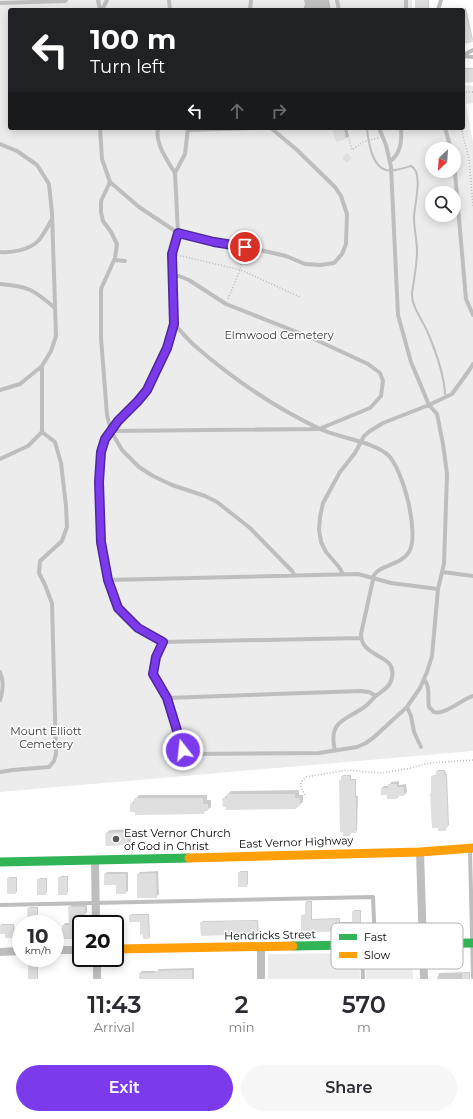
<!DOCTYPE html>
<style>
:root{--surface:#fff;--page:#f7f7f7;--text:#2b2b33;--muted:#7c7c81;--accent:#7c3aed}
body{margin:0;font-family:Montserrat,sans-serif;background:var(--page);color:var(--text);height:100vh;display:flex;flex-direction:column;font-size:15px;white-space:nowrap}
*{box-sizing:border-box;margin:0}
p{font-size:13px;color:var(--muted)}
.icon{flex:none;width:22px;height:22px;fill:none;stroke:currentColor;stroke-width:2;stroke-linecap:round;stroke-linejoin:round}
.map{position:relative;height:979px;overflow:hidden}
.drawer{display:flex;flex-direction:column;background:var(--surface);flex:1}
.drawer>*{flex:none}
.guide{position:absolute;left:8px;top:8px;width:457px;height:122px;border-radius:4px;box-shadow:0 2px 10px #0003;background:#202124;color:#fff;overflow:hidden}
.needle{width:26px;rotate:205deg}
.fabs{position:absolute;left:425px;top:142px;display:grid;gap:8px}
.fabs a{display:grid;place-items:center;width:36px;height:36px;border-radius:50%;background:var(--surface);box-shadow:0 2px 10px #0003;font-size:20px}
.speed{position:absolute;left:12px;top:915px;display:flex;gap:8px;font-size:20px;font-weight:700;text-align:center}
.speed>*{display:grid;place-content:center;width:52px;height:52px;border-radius:50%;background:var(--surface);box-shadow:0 2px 10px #0003;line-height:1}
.speed small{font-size:10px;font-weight:400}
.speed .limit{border:2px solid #111;border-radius:6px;background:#fff;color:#111}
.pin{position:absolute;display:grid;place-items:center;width:34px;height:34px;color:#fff;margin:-17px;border:2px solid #fff;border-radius:50%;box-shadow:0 1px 4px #0007}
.me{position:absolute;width:44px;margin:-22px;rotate:344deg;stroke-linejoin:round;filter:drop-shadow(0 0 3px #0008)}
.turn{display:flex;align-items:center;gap:14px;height:84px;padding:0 16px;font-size:18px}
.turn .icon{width:52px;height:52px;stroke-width:2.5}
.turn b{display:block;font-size:28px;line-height:34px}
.lanes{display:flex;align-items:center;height:38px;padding:0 16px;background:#0003;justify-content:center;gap:20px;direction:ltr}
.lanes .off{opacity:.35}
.eta{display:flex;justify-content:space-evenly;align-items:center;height:68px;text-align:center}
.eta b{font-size:24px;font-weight:600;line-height:28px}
.button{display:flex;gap:8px;margin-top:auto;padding:8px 16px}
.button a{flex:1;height:46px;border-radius:24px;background:var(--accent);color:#fff;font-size:16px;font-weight:600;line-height:46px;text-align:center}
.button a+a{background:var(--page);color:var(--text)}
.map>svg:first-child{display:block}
</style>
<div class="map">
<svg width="473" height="979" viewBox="0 0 473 979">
<rect width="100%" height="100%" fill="#fff"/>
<!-- green -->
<path fill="#ececec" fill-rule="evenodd" d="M 0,0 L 412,0 L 412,10 L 10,10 L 10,128 L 463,128 L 463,85 L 473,86 L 473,103 L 466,104 L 473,142 L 473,751 L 0,792 ZM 432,149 L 454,149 L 454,171 L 432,171 ZM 432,193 L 454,193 L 454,215 L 432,215 Z
M 412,952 L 413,979 L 366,979 L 365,953 Z
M 359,953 L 360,979 L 268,979 L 268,954 Z"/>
<!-- water -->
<path fill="#bfbfbf" d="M 304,0 L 329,0 L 331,10 L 303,10 L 305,4 Z"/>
<!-- shadow -->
<path fill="#0003" d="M 416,0 L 429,0 L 429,10 L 416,10 Z
M 466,8 L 473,40 L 463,43 L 463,10 L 459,10 Z
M 463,68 L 473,68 L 473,81 L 463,82 Z
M 333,128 L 347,128 L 349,136 L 346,138 L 336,141 Z
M 438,770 L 445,770 L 446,774 L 447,774 L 449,825 L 447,826 L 445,830 L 431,793 L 432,792 L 432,776 L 437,774 L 437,771 Z
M 343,775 L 351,775 L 351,779 L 356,779 L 356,796 L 358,796 L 357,830 L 356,832 L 351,832 L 350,835 L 340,781 Z
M 399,781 L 399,785 L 406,784 L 407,792 L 404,795 L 400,795 L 397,798 L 388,794 L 382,788 L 384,786 L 389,786 L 391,782 Z
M 299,790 L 299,795 L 303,795 L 303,802 L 296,808 L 223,799 L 231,791 Z
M 139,795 L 207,795 L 207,800 L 211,800 L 211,807 L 203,813 L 136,811 L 131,804 Z
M 131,829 L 131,841 L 127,844 L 106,833 L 110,830 Z
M 158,871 L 159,894 L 156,897 L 138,874 L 140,872 Z
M 241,871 L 248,871 L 248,884 L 247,886 L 239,872 Z
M 107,872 L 128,872 L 128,891 L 125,893 L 105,874 Z
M 61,876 L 68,876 L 68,892 L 67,894 L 59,878 Z
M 9,877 L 17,877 L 17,892 L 15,893 L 8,879 Z
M 40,878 L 47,878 L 47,892 L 46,894 L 38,880 Z
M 307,901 L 312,901 L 312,919 L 340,918 L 340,922 L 353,922 L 353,912 L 354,910 L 361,910 L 361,931 L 359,932 L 353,929 L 302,930 L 302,915 L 306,914 L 306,903 Z
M 87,904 L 87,912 L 85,914 L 85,924 L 81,924 L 81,938 L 63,926 L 65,923 L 70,923 L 69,907 L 72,905 Z
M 30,907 L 38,907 L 38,923 L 48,924 L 29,924 L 28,908 Z
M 132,914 L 149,914 L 150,937 L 148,938 L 141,921 L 130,915 Z
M 258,920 L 259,932 L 258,933 L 201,923 L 203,921 Z
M 2,924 L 14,924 L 15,936 L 13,937 L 6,937 L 6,933 L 0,926 Z
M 30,962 L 38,962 L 38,979 L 29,979 L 29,963 Z
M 194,968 L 194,979 L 140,979 L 140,973 L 142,971 L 157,971 L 159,969 Z
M 470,972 L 470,979 L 437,979 L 439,973 Z"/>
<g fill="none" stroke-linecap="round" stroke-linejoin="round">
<!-- stream -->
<path stroke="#bfbfbf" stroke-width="2" d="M 367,128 C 368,140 372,167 386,170 C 394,172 403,168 411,166 C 424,172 414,206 414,218 C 414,229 417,240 417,251 C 417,265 414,279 412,293 C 411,306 423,321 428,333 C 436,352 444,373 445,394"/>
</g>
<!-- building -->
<path fill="#dfdfdf" d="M 415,0 L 428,0 L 428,10 L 415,10 Z
M 463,12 L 465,12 L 473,42 L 463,44 Z
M 463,69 L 473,69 L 473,82 L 463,83 Z
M 332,128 L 344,128 L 346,139 L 336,142 Z
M 347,153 L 352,158 L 347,163 L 342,158 Z
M 436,771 L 444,771 L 444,775 L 446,775 L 448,827 L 445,827 L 446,831 L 438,831 L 438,828 L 432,828 L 430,793 L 431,793 L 431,776 L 436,775 Z
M 341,776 L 350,776 L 350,780 L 355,780 L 355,797 L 356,797 L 356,833 L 350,833 L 350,836 L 343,836 L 343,832 L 340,832 L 339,780 L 341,780 Z
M 388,784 L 397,784 L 397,787 L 404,787 L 404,796 L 397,796 L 397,799 L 387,799 L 387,795 L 381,795 L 381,788 L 388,788 Z
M 227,794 L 295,794 L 295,798 L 300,798 L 300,806 L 296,806 L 296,809 L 226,810 L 226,807 L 223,807 L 222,798 L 227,798 Z
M 134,798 L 203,798 L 203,804 L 208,804 L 208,811 L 204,811 L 204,814 L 135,815 L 135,812 L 130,812 L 130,803 L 134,804 Z
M 127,832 L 128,845 L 106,846 L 105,833 Z
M 238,872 L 247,872 L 247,887 L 238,887 Z
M 156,873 L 157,898 L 137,898 L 137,874 Z
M 104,874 L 126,874 L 126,894 L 116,894 L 116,885 L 104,885 Z
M 58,877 L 67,877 L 67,895 L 58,895 Z
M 7,878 L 16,878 L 16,894 L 7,894 Z
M 37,879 L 46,879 L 46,895 L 37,895 Z
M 305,902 L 311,902 L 311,920 L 339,919 L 339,923 L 352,923 L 352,911 L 360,911 L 360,933 L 352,933 L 352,930 L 323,932 L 301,931 L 301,915 L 305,915 Z
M 68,907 L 85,907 L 85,915 L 82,915 L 83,924 L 81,924 L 81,939 L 62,939 L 62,925 L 69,925 Z
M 27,908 L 37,908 L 37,924 L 28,924 Z
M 129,915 L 148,915 L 149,939 L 143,939 L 143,934 L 140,935 L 140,922 L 129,922 Z
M 242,921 L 257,921 L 258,934 L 201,936 L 200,922 Z
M 0,925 L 13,925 L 13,938 L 5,938 L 5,934 L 0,934 Z
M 28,963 L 37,963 L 37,979 L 28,979 Z
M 192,970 L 192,979 L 139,979 L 139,973 L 155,973 L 155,971 Z
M 462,973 L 469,973 L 469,979 L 462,979 Z"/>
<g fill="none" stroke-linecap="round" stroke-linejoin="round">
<!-- path -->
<path stroke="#b9b9b9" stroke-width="1.5" stroke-dasharray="1 2" stroke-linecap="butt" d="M 463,92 L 473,92
M 346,128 L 352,150 L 363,142 L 378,138
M 461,128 L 469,159 L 473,206
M 177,255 L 241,270 L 300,297
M 228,299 L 240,270 L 243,253
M 305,795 L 301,787 L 301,782 L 306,777 L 312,776 L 347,770 L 380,773 L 407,769 L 429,763 L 473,760"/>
<!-- lane -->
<path stroke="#bebebe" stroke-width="4" d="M 98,0 L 100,10
M 169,0 L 170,10
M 337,0 L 339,10
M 406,0 L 406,10
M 0,3 L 65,1 L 66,0
M 102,10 L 107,0
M 250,10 L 251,0
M 438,10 L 441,0
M 463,55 L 473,50
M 463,56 L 473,57
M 100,128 L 102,159 L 110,182 L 139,207 L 178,233 L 214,242 L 260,250 L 286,256 L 305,264 L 320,265 L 334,263 L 342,254 L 346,244 L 347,214 L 341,196 L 335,187 L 297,150 L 271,128
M 158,128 C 155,144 167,160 175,173
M 188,128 L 185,154 L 175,173 L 178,233 L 172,254 L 174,324 C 181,331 187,339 195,346 C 232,378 274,407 318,428 C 337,438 373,441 388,455 C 403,469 420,534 409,552 C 400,566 381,564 374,575 L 361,634 C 361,659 397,653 392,677 C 391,686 384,690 377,695 C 372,699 369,704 363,708 C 344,721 328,721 335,751
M 445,128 L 451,149
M 188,130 L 256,128
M 0,144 L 17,151 L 37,165 L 49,184 L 52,213 L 56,336 L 51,351 L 42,366 L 20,384 L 0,390
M 390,161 C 401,154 402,140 401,128
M 454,161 L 466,299 L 473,315
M 110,182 L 101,201 L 101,212 L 103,221 L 111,232 L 117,244 L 115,258 L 101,289 L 101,338 L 107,415 L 111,431 L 122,450 L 139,467 L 153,476 L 172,485 L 205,496 L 217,502 L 250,528 L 292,571 L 295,576
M 0,252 C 12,253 30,250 39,240 C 44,234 48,226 52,219
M 115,260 L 125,261
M 0,284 C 28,286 34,290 55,308
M 174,324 C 167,348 159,376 143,396 C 131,411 114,422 105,439 C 101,447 101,457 100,466 C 97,507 99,569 118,607 C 119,610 123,613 126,616 C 138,628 147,633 163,642 L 361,638
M 111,431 L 319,429 L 370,408 L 381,396 L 383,381 L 380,373 L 368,364 L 312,338 L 226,304 L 189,280 L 179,276 L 173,276
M 0,459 L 28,446 L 42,432
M 443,572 L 473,576
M 343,574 L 339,567 L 326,552 L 321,542 L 319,530 L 320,517 L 323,503 L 340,472 L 355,453 L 364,436 L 370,431 L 383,423 L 429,405 L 452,394 L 468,372 L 473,364
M 108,580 L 358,574 L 391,583 L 438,589
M 163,642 L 156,657 L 153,674 L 167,698 L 183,749 L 190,754 L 319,753 L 357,747 L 366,743 L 373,738 L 407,707 L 420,688 L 427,672 L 432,656 L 438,589 L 444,564 L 447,474 L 443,444 L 437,414 L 429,405 L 411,362 L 398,315 L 391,167 L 386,145 L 379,128
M 0,672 C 4,681 3,691 0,700
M 424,679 C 431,688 427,697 429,707 L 434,712 C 445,715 461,700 473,696
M 167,698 L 361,691 L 369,692 L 376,696
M 407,707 L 411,716 L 414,732 L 421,747
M 0,772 L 13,770 L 49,767 L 54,761 L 56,754 L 52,603 L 45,585 L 39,573 L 40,561 L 62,541 L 67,527 L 66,506 L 61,463 L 55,442 L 42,432 L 42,366
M 470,850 L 473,977
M 0,905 L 373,897 L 375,944
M 362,945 L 363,979"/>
<!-- street -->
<path stroke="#bebebe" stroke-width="8" d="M 420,852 L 424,979
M 95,860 L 96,924
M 261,947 L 261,979
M 55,950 L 81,950
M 0,952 L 21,951
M 97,958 L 97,979"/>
<!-- fast -->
<path stroke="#30b455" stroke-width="9" d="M 0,862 L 189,858
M 293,946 L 473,943"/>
<!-- slow -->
<path stroke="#ff9f0a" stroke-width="9" d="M 189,858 L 420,852 L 473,848
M 115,949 L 293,946"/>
</g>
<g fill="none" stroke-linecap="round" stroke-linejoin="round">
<!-- route casing -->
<g stroke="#51269a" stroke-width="10">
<path id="route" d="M 183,750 L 167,698 L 153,674 L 156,657 L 163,642 L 138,628 L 118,608 L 108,580 L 101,542 L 99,482 L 101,452 L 105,439 L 118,421 L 138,401 L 147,390 L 167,348 L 174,324 L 172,254 L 178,233 L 214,242 L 245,247"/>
</g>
<!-- route -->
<use href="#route" stroke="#7c3aed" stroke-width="7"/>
</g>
<!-- markers -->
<circle fill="#595959" stroke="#fff" stroke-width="1.5" cx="116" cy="839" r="4"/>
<g text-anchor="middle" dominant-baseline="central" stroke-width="3" stroke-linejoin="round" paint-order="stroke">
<!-- park labels -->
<g font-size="11" fill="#333" stroke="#fff">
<text x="279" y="335">Elmwood Cemetery</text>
<text x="46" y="731">Mount Elliott<tspan x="46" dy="13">Cemetery</tspan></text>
</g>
<!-- poi labels -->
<g font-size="11" fill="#000" stroke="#fff" text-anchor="start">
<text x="124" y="833">East Vernor Church<tspan x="124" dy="13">of God in Christ</tspan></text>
</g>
<!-- street labels -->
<g font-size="11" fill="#000" stroke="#fff">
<text transform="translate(296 842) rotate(-2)">East Vernor Highway</text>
<text transform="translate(270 935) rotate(-1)">Hendricks Street</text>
</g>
</g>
<!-- legend -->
<rect x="331" y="923" width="132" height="46" rx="6" fill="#fff" stroke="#b2b2b2" stroke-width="1"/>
<rect x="339" y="934" width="18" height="6" fill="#30b455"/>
<rect x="339" y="952" width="18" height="6" fill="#ff9f0a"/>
<g font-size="11" fill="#000">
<text x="364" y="941">Fast</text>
<text x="364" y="959">Slow</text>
</g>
</svg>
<div class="fabs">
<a><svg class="needle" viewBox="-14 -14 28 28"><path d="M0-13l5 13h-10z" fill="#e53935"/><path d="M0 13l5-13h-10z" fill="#7c7c81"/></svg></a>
<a><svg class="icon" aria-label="search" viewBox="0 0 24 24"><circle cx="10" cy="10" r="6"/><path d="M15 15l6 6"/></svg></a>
</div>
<div class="speed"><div>10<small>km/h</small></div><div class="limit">20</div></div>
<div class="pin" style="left:245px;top:247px;background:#d93025"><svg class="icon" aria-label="arrive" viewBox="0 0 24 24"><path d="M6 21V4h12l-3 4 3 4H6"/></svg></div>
<svg class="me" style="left:183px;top:750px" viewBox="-20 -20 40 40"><circle r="17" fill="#7c3aed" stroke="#fff" stroke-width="3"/><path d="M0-11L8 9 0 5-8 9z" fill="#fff"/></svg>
<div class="guide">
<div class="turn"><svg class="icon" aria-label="left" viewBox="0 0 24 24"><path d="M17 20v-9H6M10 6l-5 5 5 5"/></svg><div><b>100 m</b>Turn left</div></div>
<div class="lanes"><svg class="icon" aria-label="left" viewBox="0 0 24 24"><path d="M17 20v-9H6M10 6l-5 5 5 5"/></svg><svg class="icon off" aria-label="ahead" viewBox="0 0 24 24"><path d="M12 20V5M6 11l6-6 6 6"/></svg><svg class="icon off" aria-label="right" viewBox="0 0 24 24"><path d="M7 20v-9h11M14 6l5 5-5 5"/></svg></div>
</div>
</div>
<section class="drawer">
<div class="eta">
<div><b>11:43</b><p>Arrival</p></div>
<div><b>2</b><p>min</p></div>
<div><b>570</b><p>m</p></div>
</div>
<div class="button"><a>Exit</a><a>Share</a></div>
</section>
